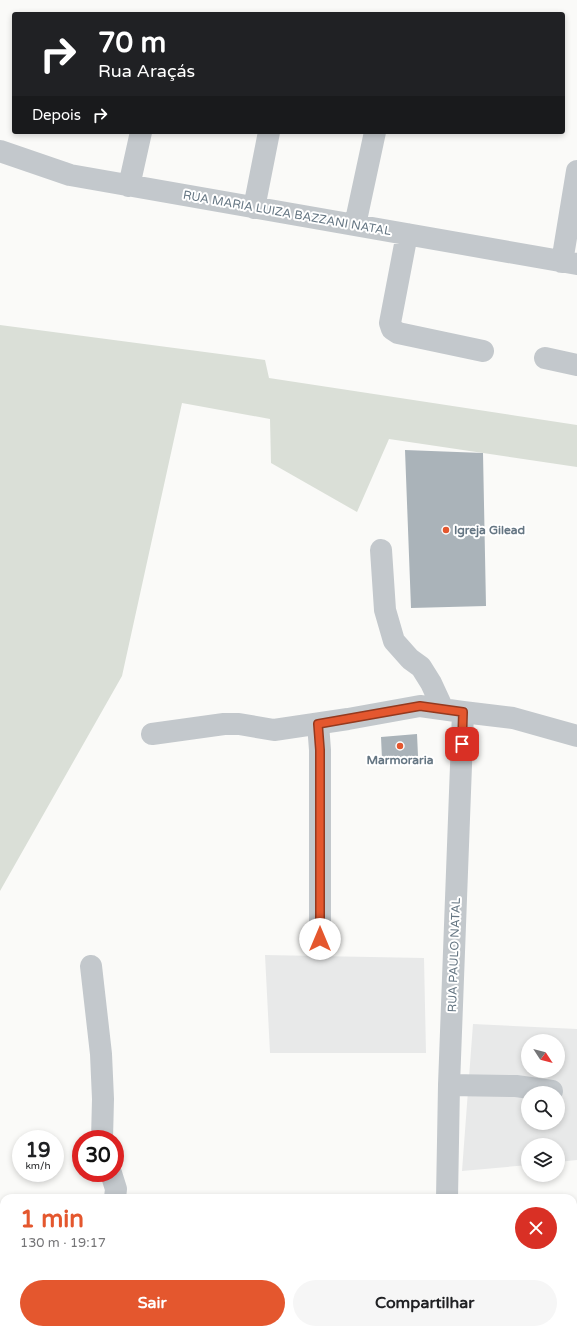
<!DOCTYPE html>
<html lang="pt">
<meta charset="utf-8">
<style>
:root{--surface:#fff;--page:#f6f6f6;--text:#202124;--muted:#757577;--accent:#e4572e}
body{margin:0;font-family:"Varela Round",sans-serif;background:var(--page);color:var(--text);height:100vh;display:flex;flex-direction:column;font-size:15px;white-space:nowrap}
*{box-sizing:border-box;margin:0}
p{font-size:13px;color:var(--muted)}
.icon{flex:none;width:22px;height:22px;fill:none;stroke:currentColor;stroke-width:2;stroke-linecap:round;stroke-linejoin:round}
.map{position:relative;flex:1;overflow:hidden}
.panel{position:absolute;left:0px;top:1194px;width:577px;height:140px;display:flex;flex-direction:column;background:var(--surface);border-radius:12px 12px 0 0;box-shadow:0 2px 6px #0003}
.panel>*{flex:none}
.hud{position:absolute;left:12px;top:12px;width:553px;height:122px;border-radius:4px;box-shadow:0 2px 6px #0003;background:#202124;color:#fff;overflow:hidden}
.needle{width:26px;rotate:126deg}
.fabs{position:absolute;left:521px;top:1034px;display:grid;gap:8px}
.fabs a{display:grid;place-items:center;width:44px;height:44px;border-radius:50%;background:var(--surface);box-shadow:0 2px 6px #0003;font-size:20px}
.speed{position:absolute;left:12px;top:1130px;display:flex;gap:8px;font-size:20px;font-weight:700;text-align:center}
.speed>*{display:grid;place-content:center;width:52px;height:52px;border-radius:50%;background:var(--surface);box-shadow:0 2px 6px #0003;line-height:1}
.speed small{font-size:10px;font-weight:400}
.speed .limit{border:6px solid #d22;background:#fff;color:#111}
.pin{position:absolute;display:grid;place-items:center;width:34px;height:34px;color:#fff;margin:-17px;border-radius:8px;box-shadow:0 2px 6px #0006}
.me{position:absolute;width:44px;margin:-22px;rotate:0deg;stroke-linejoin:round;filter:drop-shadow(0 0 3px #0008)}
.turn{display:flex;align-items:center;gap:14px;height:84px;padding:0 20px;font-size:18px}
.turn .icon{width:52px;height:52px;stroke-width:2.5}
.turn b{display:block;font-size:28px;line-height:34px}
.then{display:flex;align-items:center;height:38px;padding:0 20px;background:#0003;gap:8px;font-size:15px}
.round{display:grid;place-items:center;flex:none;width:42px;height:42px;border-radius:21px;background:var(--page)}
.summary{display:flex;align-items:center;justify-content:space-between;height:68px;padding:0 20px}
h1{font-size:24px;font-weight:700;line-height:30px;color:var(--accent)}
.button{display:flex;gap:8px;margin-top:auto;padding:8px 20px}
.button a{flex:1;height:46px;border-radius:24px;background:var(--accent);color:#fff;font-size:16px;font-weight:700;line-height:46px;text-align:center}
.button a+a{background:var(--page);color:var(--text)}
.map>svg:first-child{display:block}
</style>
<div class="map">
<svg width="577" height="1334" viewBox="0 0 577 1334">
<rect width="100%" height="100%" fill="#fafaf8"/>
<!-- built -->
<path fill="#e8e9e9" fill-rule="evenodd" d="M 265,955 L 424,958 L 426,1053 L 270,1053 Z
M 473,1024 L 577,1029 L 577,1160 L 558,1162 L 558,1145 L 528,1145 L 528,1165 L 462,1171 ZM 528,1041 L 558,1041 L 558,1071 L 528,1071 ZM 528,1093 L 558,1093 L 558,1123 L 528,1123 Z"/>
<!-- green -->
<path fill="#dadfd7" d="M 0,325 L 265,360 L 269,378 L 577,425 L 577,467 L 389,439 L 357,512 L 271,463 L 270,419 L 182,403 L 122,676 L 0,891 Z"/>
<!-- building -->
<path fill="#aab3b9" d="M 405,450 L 483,453 L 486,606 L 411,608 Z
M 417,734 L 418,756 L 382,759 L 381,737 Z
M 0,1276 L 4,1276 L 4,1330 L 98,1330 L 98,1334 L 0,1334 Z
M 573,1307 L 577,1307 L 577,1334 L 521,1334 L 521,1330 L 573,1330 Z"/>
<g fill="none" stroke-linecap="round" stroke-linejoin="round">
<!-- minor -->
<path stroke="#c3c8cc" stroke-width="22" d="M 0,151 L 70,175 L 577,264
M 129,186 L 141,132
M 254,208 L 269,132
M 355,225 L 375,132
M 407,234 L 390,323 L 392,329 L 398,333 L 483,351
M 562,262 L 577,171
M 545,358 L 577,365
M 381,550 L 385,610 L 394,641 L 410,659 L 421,667 L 431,683 L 443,709
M 318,724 L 320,750 L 320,939
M 152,734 L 224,724 L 239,724 L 274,730 L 348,719 L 420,706 L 463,712 L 513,718 L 577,736
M 91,966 L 101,1054 L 103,1099 L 102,1139
M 449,1085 L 516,1086 L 552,1091
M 111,1173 L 116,1189 L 115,1198
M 447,1198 L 449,1085 L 463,712
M 0,1268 L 4,1268
M 118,1330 L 118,1334
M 225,1330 L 226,1334
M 444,1334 L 444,1330"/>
</g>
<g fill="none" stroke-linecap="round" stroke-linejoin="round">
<!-- route casing -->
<g stroke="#94391e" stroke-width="10">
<path id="route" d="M 320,939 L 320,750 L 318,724 L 420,706 L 463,712 L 462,744"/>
</g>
<!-- route -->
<use href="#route" stroke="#e4572e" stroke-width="7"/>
</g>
<!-- markers -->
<g fill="#e4572e" stroke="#fff" stroke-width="1.5">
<circle cx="446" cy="530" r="4"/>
<circle cx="400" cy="746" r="4"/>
</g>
<g text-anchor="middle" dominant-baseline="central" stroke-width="4" stroke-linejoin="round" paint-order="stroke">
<!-- street labels -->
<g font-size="12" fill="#657683" stroke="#fff">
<text transform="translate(287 213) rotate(10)">RUA MARIA LUIZA BAZZANI NATAL</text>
<text transform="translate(454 955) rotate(-88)">RUA PAULO NATAL</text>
</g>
<!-- poi labels -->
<g font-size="12" font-weight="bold" fill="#657683" stroke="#fff" text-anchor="start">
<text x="454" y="530">Igreja Gilead</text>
<text x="400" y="760" text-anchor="middle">Marmoraria</text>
</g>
</g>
</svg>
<div class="fabs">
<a><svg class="needle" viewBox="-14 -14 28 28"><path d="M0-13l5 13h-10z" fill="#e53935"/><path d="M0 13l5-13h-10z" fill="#757577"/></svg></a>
<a><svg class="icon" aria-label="search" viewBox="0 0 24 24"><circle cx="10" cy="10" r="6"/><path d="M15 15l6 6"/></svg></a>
<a><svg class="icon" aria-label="layers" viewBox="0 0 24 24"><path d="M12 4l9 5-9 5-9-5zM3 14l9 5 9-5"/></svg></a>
</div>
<div class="speed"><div>19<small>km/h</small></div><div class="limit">30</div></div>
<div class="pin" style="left:462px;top:744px;background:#d93025"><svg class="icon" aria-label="arrive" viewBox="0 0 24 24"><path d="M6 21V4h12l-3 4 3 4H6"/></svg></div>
<svg class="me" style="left:320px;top:939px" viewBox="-20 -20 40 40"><circle r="19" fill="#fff"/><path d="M0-13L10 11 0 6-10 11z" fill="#e4572e"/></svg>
<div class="hud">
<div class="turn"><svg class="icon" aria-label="right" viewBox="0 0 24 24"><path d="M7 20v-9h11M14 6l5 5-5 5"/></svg><div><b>70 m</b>Rua Araçás</div></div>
<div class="then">Depois<svg class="icon" aria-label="right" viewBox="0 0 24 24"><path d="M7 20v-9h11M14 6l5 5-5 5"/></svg></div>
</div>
<section class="panel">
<div class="summary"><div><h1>1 min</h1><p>130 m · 19:17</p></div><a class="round" style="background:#d93025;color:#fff"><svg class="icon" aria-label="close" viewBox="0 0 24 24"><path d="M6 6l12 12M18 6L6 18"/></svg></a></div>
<div class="button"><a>Sair</a><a>Compartilhar</a></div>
</section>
</div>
